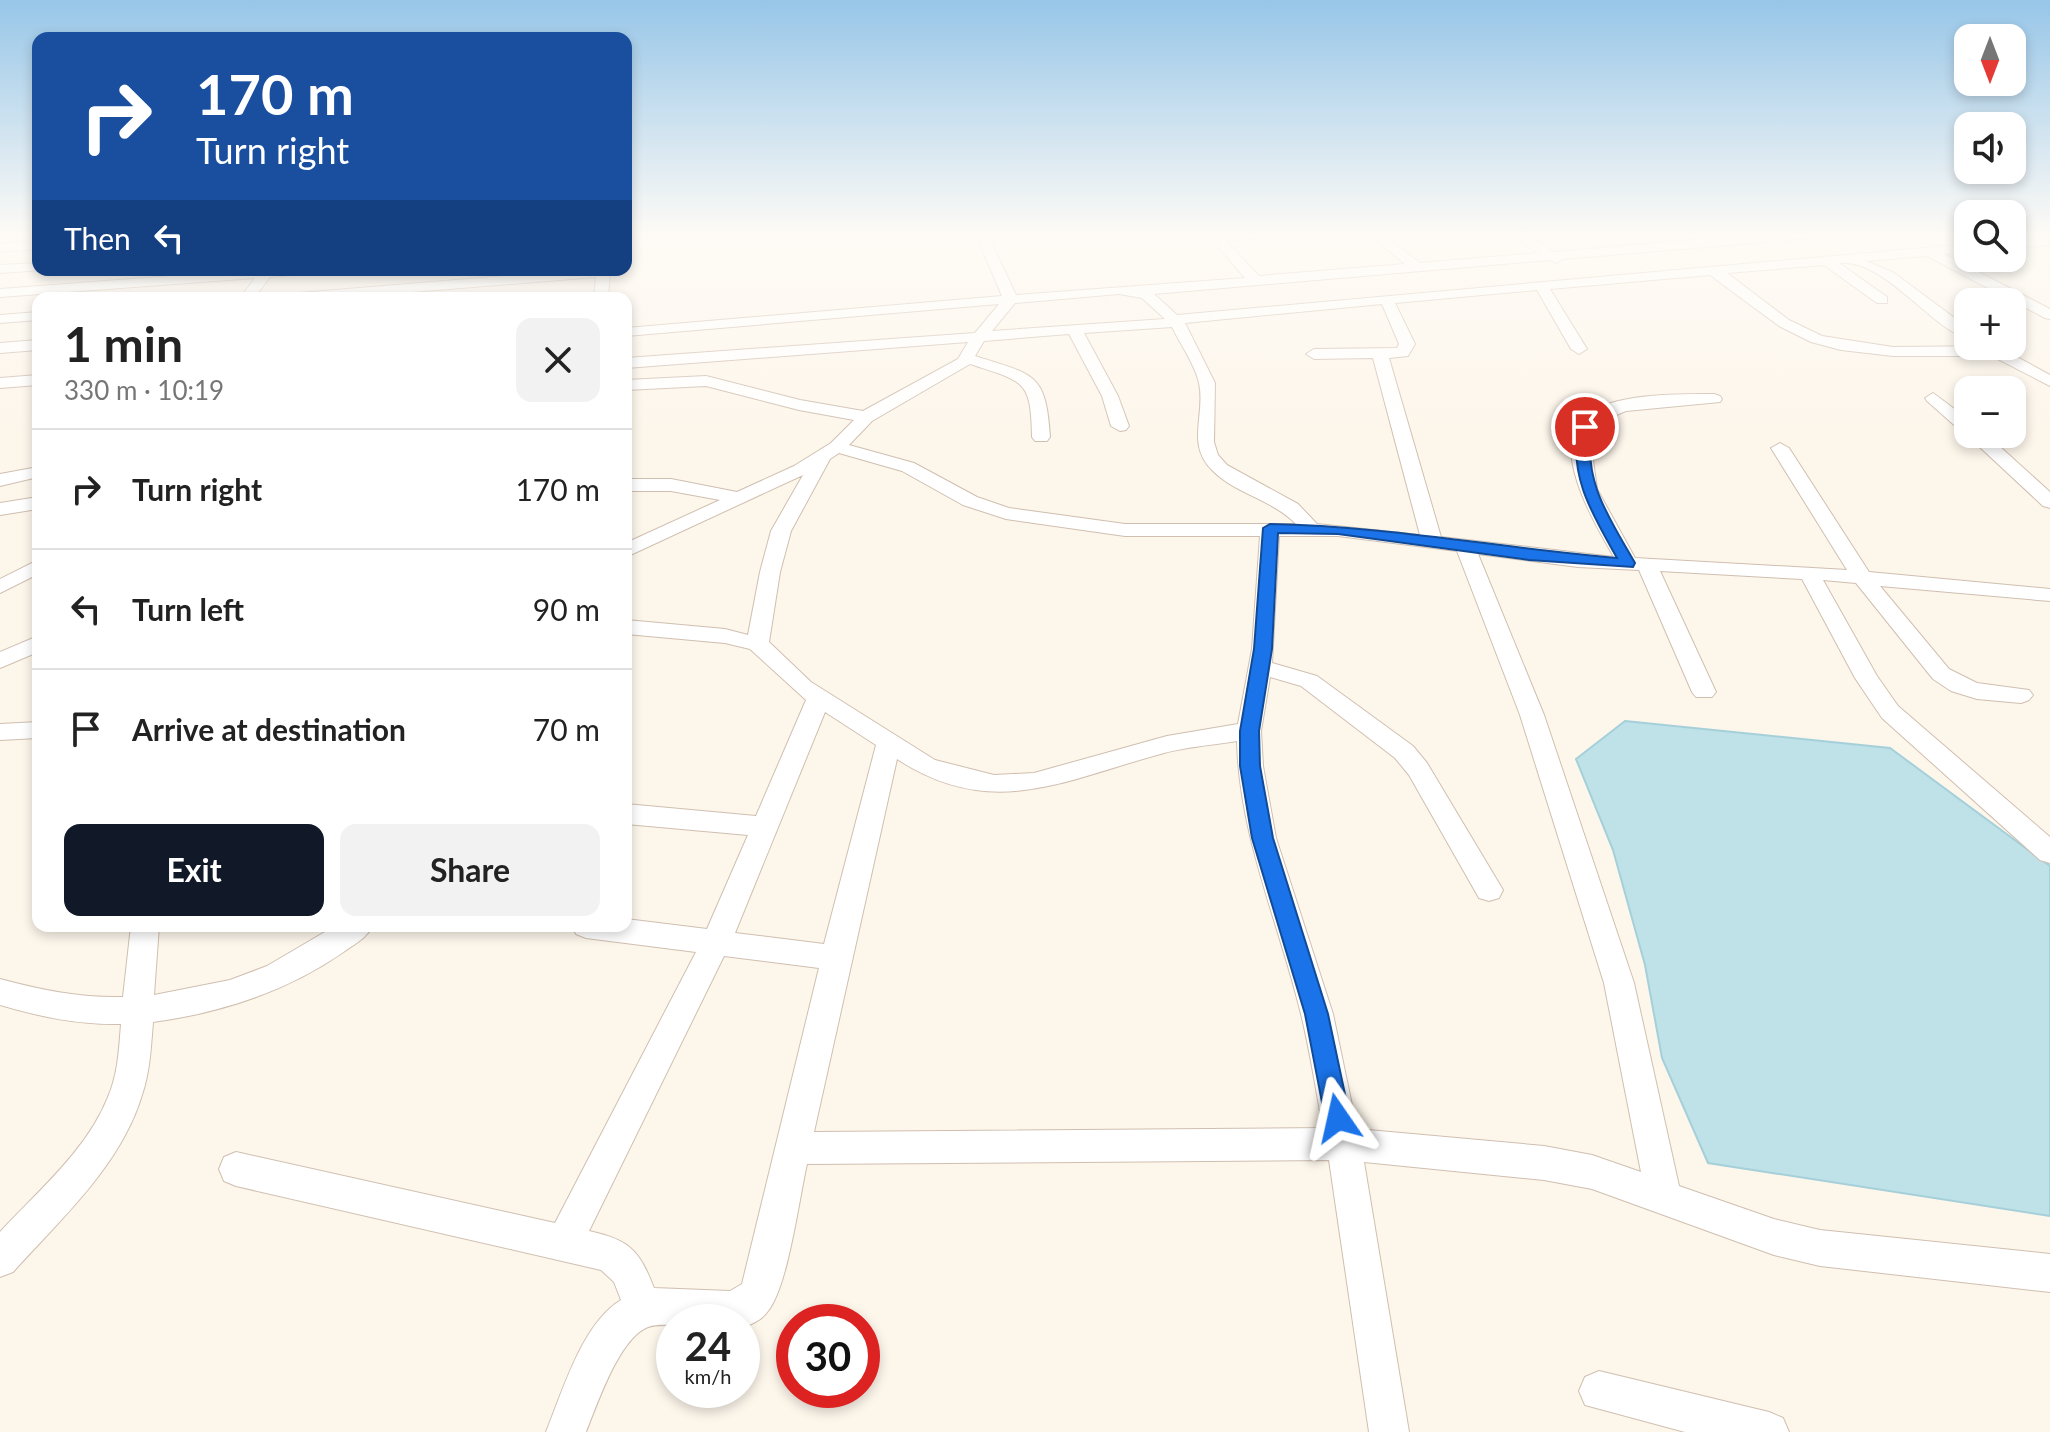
<!DOCTYPE html>
<meta charset="utf-8">
<style>
:root{--surface:#fff;--page:#f2f2f2;--text:#222;--muted:#767676;--line:#e0e0e0;--accent:#111827}
body{margin:0;font-family:Lato,sans-serif;background:var(--page);color:var(--text);height:100vh;display:flex;flex-direction:column;font-size:30px;white-space:nowrap}
*{box-sizing:border-box;margin:0}
p{font-size:26px;color:var(--muted)}
.icon{flex:none;width:44px;height:44px;fill:none;stroke:currentColor;stroke-width:2;stroke-linecap:round;stroke-linejoin:round}
.map{position:relative;flex:1;overflow:hidden}
.sheet{position:absolute;left:32px;top:292px;width:600px;height:640px;display:flex;flex-direction:column;background:var(--surface);border-radius:16px;box-shadow:0 4px 12px #0003}
.sheet>*{flex:none}
.top-card{position:absolute;left:32px;top:32px;width:600px;height:244px;border-radius:16px;box-shadow:0 4px 12px #0003;background:#1a4fa0;color:#fff;overflow:hidden}
.needle{width:52px;rotate:180deg}
.controls{position:absolute;left:1954px;top:24px;display:grid;gap:16px}
.controls a{display:grid;place-items:center;width:72px;height:72px;border-radius:16px;background:var(--surface);box-shadow:0 4px 12px #0003;font-size:40px}
.speed{position:absolute;left:656px;top:1304px;display:flex;gap:16px;font-size:40px;font-weight:700;text-align:center}
.speed>*{display:grid;place-content:center;width:104px;height:104px;border-radius:50%;background:var(--surface);box-shadow:0 4px 12px #0003;line-height:1}
.speed small{font-size:20px;font-weight:400}
.speed .limit{border:12px solid #d22;background:#fff;color:#111}
.pin{position:absolute;display:grid;place-items:center;width:68px;height:68px;color:#fff;margin:-34px;border:4px solid #fff;border-radius:50%;box-shadow:0 2px 8px #0007}
.me{position:absolute;width:88px;margin:-44px;rotate:349deg;stroke-linejoin:round;filter:drop-shadow(0 0 6px #0008)}
.turn{display:flex;align-items:center;gap:28px;height:168px;padding:0 32px;font-size:36px}
.turn .icon{width:104px;height:104px;stroke-width:2.5}
.turn b{display:block;font-size:56px;line-height:68px}
.then{display:flex;align-items:center;height:76px;padding:0 32px;background:#0003;gap:16px;font-size:30px}
.round{display:grid;place-items:center;flex:none;width:84px;height:84px;border-radius:16px;background:var(--page)}
.head{display:flex;align-items:center;justify-content:space-between;height:136px;padding:0 32px}
h1{font-size:48px;font-weight:700;line-height:60px}
.button{display:flex;gap:16px;margin-top:auto;padding:16px 32px}
.button a{flex:1;height:92px;border-radius:16px;background:var(--accent);color:#fff;font-size:32px;font-weight:700;line-height:92px;text-align:center}
.button a+a{background:var(--page);color:var(--text)}
ul{padding:0;list-style:none}
li{display:flex;align-items:center;gap:24px;height:120px;padding:0 32px;border-top:2px solid var(--line)}
li div{flex:1}
li b{display:block;font-size:30px}
li em{font-style:normal}
.map>svg:first-child{display:block}
</style>
<div class="map">
<svg width="2050" height="1432" viewBox="0 0 2050 1432">
<rect width="100%" height="100%" fill="#fdf6eb"/>
<!-- water -->
<path fill="#bfe1e8" stroke="#a5d0da" stroke-width="2" d="M 1625,721 L 1890,748 L 2050,866 L 2050,1216 L 1708,1163 L 1662,1058 L 1645,965 L 1613,850 L 1576,759 Z"/>
<g fill="none" stroke-linecap="round" stroke-linejoin="round">
<!-- street casing -->
<g stroke="#d0bfb0" stroke-width="2">
<path id="street" d="M 1206,233 L 1278,233 L 1272,237 L 1226,241 L 1259,276 L 1405,264 L 1367,233 L 1381,233 L 1420,263 L 1538,253 L 1511,233 L 1526,233 L 1554,252 L 1775,233 L 1831,233 L 1825,237 L 1563,259 L 1556,263 L 1549,260 L 1154,294 L 1177,315 L 1968,244 L 1968,252 L 1944,254 L 2050,309 L 2050,319 L 2045,318 L 1927,256 L 1866,261 L 1894,273 L 1968,328 L 1968,339 C 1929,327 1885,259 1839,263 L 1887,297 L 1887,303 L 1877,303 L 1824,265 L 1727,273 L 1789,320 L 1822,336 L 1893,347 L 1997,346 L 2050,375 L 2050,386 L 1992,356 L 1893,356 L 1841,350 L 1811,342 L 1779,326 L 1710,275 L 1550,289 L 1587,349 L 1579,354 L 1571,349 L 1537,290 L 1395,303 L 1415,344 L 1408,356 L 1389,358 L 1441,537 L 1614,557 C 1596,526 1547,446 1586,415 C 1614,393 1680,394 1714,394 L 1720,396 L 1722,399 L 1720,402 L 1626,411 L 1599,422 L 1593,428 L 1591,446 L 1597,489 L 1635,558 L 1847,570 L 1771,448 L 1780,443 L 1789,448 L 1869,572 L 2050,589 L 2050,601 L 1880,586 L 1949,669 L 1977,683 L 2029,690 L 2033,695 L 2029,700 L 2021,703 L 1977,699 L 1951,691 L 1933,679 L 1856,583 L 1823,580 L 1877,676 L 1898,706 L 2050,837 L 2050,863 L 2040,860 L 1882,718 L 1855,678 L 1802,579 L 1660,571 L 1716,692 L 1712,697 L 1696,697 L 1692,692 L 1639,570 L 1578,567 L 1478,554 L 1544,715 L 1634,983 L 1679,1186 L 1774,1219 L 1820,1230 L 2050,1254 L 2050,1292 L 1820,1266 L 1774,1255 L 1592,1189 L 1544,1180 L 1364,1162 L 1409,1432 L 1369,1432 L 1329,1160 L 807,1164 C 799,1199 788,1286 768,1311 C 762,1320 752,1324 742,1328 L 742,1322 L 674,1322 L 674,1325 C 666,1325 656,1324 648,1327 C 619,1338 597,1405 586,1432 L 546,1432 C 562,1393 582,1323 621,1300 L 614,1282 L 601,1270 L 236,1186 L 224,1181 L 219,1169 L 224,1157 L 236,1152 L 555,1223 L 696,952 L 586,938 L 576,934 L 572,926 L 626,926 L 626,919 L 707,929 L 748,835 L 626,824 L 626,804 L 756,816 L 806,700 L 750,649 L 725,643 L 626,634 L 626,620 L 725,629 L 748,635 L 760,572 L 771,531 L 803,475 L 626,557 L 626,543 L 720,500 L 671,491 L 626,491 L 626,479 L 671,479 L 737,492 L 794,466 L 831,443 L 854,420 L 799,410 L 706,386 L 626,390 L 626,380 L 706,376 L 800,400 L 863,411 L 958,359 L 968,342 L 626,368 L 626,358 L 975,333 L 999,304 L 626,336 L 626,328 L 1002,296 L 980,244 L 986,240 L 992,244 L 1016,295 L 1245,278 ZM 1119,294 L 1142,298 L 1165,319 L 992,331 L 1015,303 ZM 1382,304 L 1399,344 L 1397,348 L 1314,349 L 1306,354 L 1314,359 L 1373,358 L 1420,535 L 1317,524 L 1298,504 L 1227,465 L 1218,455 L 1214,442 L 1215,383 L 1185,323 ZM 1172,327 C 1180,344 1195,364 1199,383 C 1206,415 1185,444 1213,471 C 1236,494 1273,500 1296,524 L 1125,524 L 1009,508 L 977,497 L 914,463 L 849,445 L 872,421 L 970,364 C 1024,382 1031,379 1032,437 L 1035,441 L 1047,441 L 1050,437 C 1046,372 1034,375 975,356 L 984,341 L 1069,334 L 1102,396 L 1111,426 L 1120,431 L 1126,430 L 1129,426 L 1118,396 L 1084,333 ZM 839,453 L 902,471 L 963,505 L 1006,519 L 1125,536 L 1260,536 L 1252,649 L 1238,724 L 1167,736 L 1034,773 L 994,775 L 935,760 L 811,682 L 769,642 L 780,572 L 791,531 L 830,459 ZM 1279,536 L 1338,536 L 1457,551 L 1520,715 L 1604,983 L 1641,1172 L 1592,1155 L 1544,1146 L 1357,1129 L 1333,1014 L 1276,838 L 1263,766 L 1261,731 L 1270,677 L 1301,686 L 1395,758 L 1409,775 L 1479,898 L 1489,901 L 1499,898 L 1503,890 L 1427,763 L 1413,746 L 1317,676 L 1272,663 ZM 825,712 L 876,745 L 824,944 L 735,933 ZM 1237,741 C 1239,836 1279,923 1301,1014 C 1310,1051 1316,1090 1323,1128 L 814,1132 L 897,759 C 993,822 1066,779 1164,753 C 1187,747 1213,745 1237,741 ZM 724,956 L 819,968 L 742,1284 L 730,1291 L 654,1288 C 639,1250 630,1240 589,1231 Z
M 2050,237 L 2050,245 L 2012,248 L 2012,240 Z
M 38,241 L 38,249 L 0,252 L 0,244 Z
M 38,263 L 38,270 L 42,270 L 0,273 L 0,265 Z
M 250,270 L 311,270 L 304,274 L 270,277 L 254,298 L 240,298 L 255,278 L 0,297 L 0,289 Z
M 578,270 L 610,270 L 608,298 L 594,298 L 596,277 L 338,298 L 280,298 L 287,294 Z
M 38,312 L 38,320 L 0,323 L 0,315 Z
M 38,340 L 38,350 L 0,353 L 0,343 Z
M 38,375 L 38,385 L 0,388 L 0,378 Z
M 1933,393 L 1968,419 L 1968,434 L 1986,434 L 2050,492 L 2050,508 L 2043,506 L 1970,438 L 1967,434 L 1968,433 L 1962,432 L 1927,401 L 1925,398 Z
M 38,467 L 38,477 L 0,486 L 0,474 Z
M 38,497 L 38,509 L 0,515 L 0,503 Z
M 38,560 L 38,574 L 0,593 L 0,579 Z
M 38,636 L 38,652 L 0,668 L 0,652 Z
M 38,722 L 38,738 L 0,740 L 0,724 Z
M 131,926 L 159,926 L 154,995 L 230,980 L 267,966 L 335,926 L 372,926 C 367,938 356,943 345,951 C 288,991 221,1013 153,1022 C 151,1047 150,1071 142,1095 C 121,1165 61,1219 13,1272 L 0,1277 L 0,1232 C 38,1191 87,1150 108,1097 C 118,1074 119,1049 121,1024 C 79,1025 41,1017 0,1005 L 0,979 C 41,990 80,998 123,997 Z
M 1599,1371 L 1769,1412 L 1783,1418 L 1789,1432 L 1685,1432 L 1585,1405 L 1579,1391 L 1585,1377 Z"/>
</g>
<!-- street -->
<use href="#street" fill="#fff" fill-rule="evenodd"/>
</g>
<!-- sky -->
<linearGradient id="sky" x2="0" y2="1"><stop stop-color="#97c6e8"/><stop offset="0.54" stop-color="#fefbf6"/><stop offset="1" stop-color="#fefbf6" stop-opacity="0"/></linearGradient>
<rect width="2050" height="434" fill="url(#sky)"/>
<!-- route -->
<path fill="#1a73e8" stroke="#114b97" stroke-width="2" d="M 1585,423 L 1592,427 C 1582,481 1610,519 1635,563 L 1633,567 L 1529,560 L 1338,534 L 1278,533 L 1272,649 L 1259,731 L 1260,766 L 1273,838 L 1328,1014 L 1350,1118 L 1347,1126 L 1338,1130 L 1329,1126 L 1325,1118 L 1305,1014 L 1252,838 L 1240,766 L 1240,731 L 1254,649 L 1263,528 L 1270,524 C 1386,526 1501,548 1617,558 C 1593,515 1569,478 1578,427 Z"/>
</svg>
<div class="controls">
<a><svg class="needle" viewBox="-14 -14 28 28"><path d="M0-13l5 13h-10z" fill="#e53935"/><path d="M0 13l5-13h-10z" fill="#767676"/></svg></a>
<a><svg class="icon" aria-label="sound" viewBox="0 0 24 24"><path d="M4 9h4l5-4v14l-5-4H4zM17 9q2 3 0 6"/></svg></a>
<a><svg class="icon" aria-label="search" viewBox="0 0 24 24"><circle cx="10" cy="10" r="6"/><path d="M15 15l6 6"/></svg></a>
<a>+</a>
<a>−</a>
</div>
<div class="speed"><div>24<small>km/h</small></div><div class="limit">30</div></div>
<div class="pin" style="left:1585px;top:427px;background:#d93025"><svg class="icon" aria-label="arrive" viewBox="0 0 24 24"><path d="M6 21V4h12l-3 4 3 4H6"/></svg></div>
<svg class="me" style="left:1338px;top:1118px" viewBox="-20 -20 40 40"><path d="M0-17L14 15 0 8-14 15z" fill="#1a73e8" stroke="#fff" stroke-width="4"/></svg>
<div class="top-card">
<div class="turn"><svg class="icon" aria-label="right" viewBox="0 0 24 24"><path d="M7 20v-9h11M14 6l5 5-5 5"/></svg><div><b>170 m</b>Turn right</div></div>
<div class="then">Then<svg class="icon" aria-label="left" viewBox="0 0 24 24"><path d="M17 20v-9H6M10 6l-5 5 5 5"/></svg></div>
</div>
<section class="sheet">
<div class="head"><div><h1>1 min</h1><p>330 m · 10:19</p></div><a class="round"><svg class="icon" aria-label="close" viewBox="0 0 24 24"><path d="M6 6l12 12M18 6L6 18"/></svg></a></div>
<ul>
<li><svg class="icon" aria-label="right" viewBox="0 0 24 24"><path d="M7 20v-9h11M14 6l5 5-5 5"/></svg><div><b>Turn right</b></div><em>170 m</em></li>
<li><svg class="icon" aria-label="left" viewBox="0 0 24 24"><path d="M17 20v-9H6M10 6l-5 5 5 5"/></svg><div><b>Turn left</b></div><em>90 m</em></li>
<li><svg class="icon" aria-label="arrive" viewBox="0 0 24 24"><path d="M6 21V4h12l-3 4 3 4H6"/></svg><div><b>Arrive at destination</b></div><em>70 m</em></li>
</ul>
<div class="button"><a>Exit</a><a>Share</a></div>
</section>
</div>
